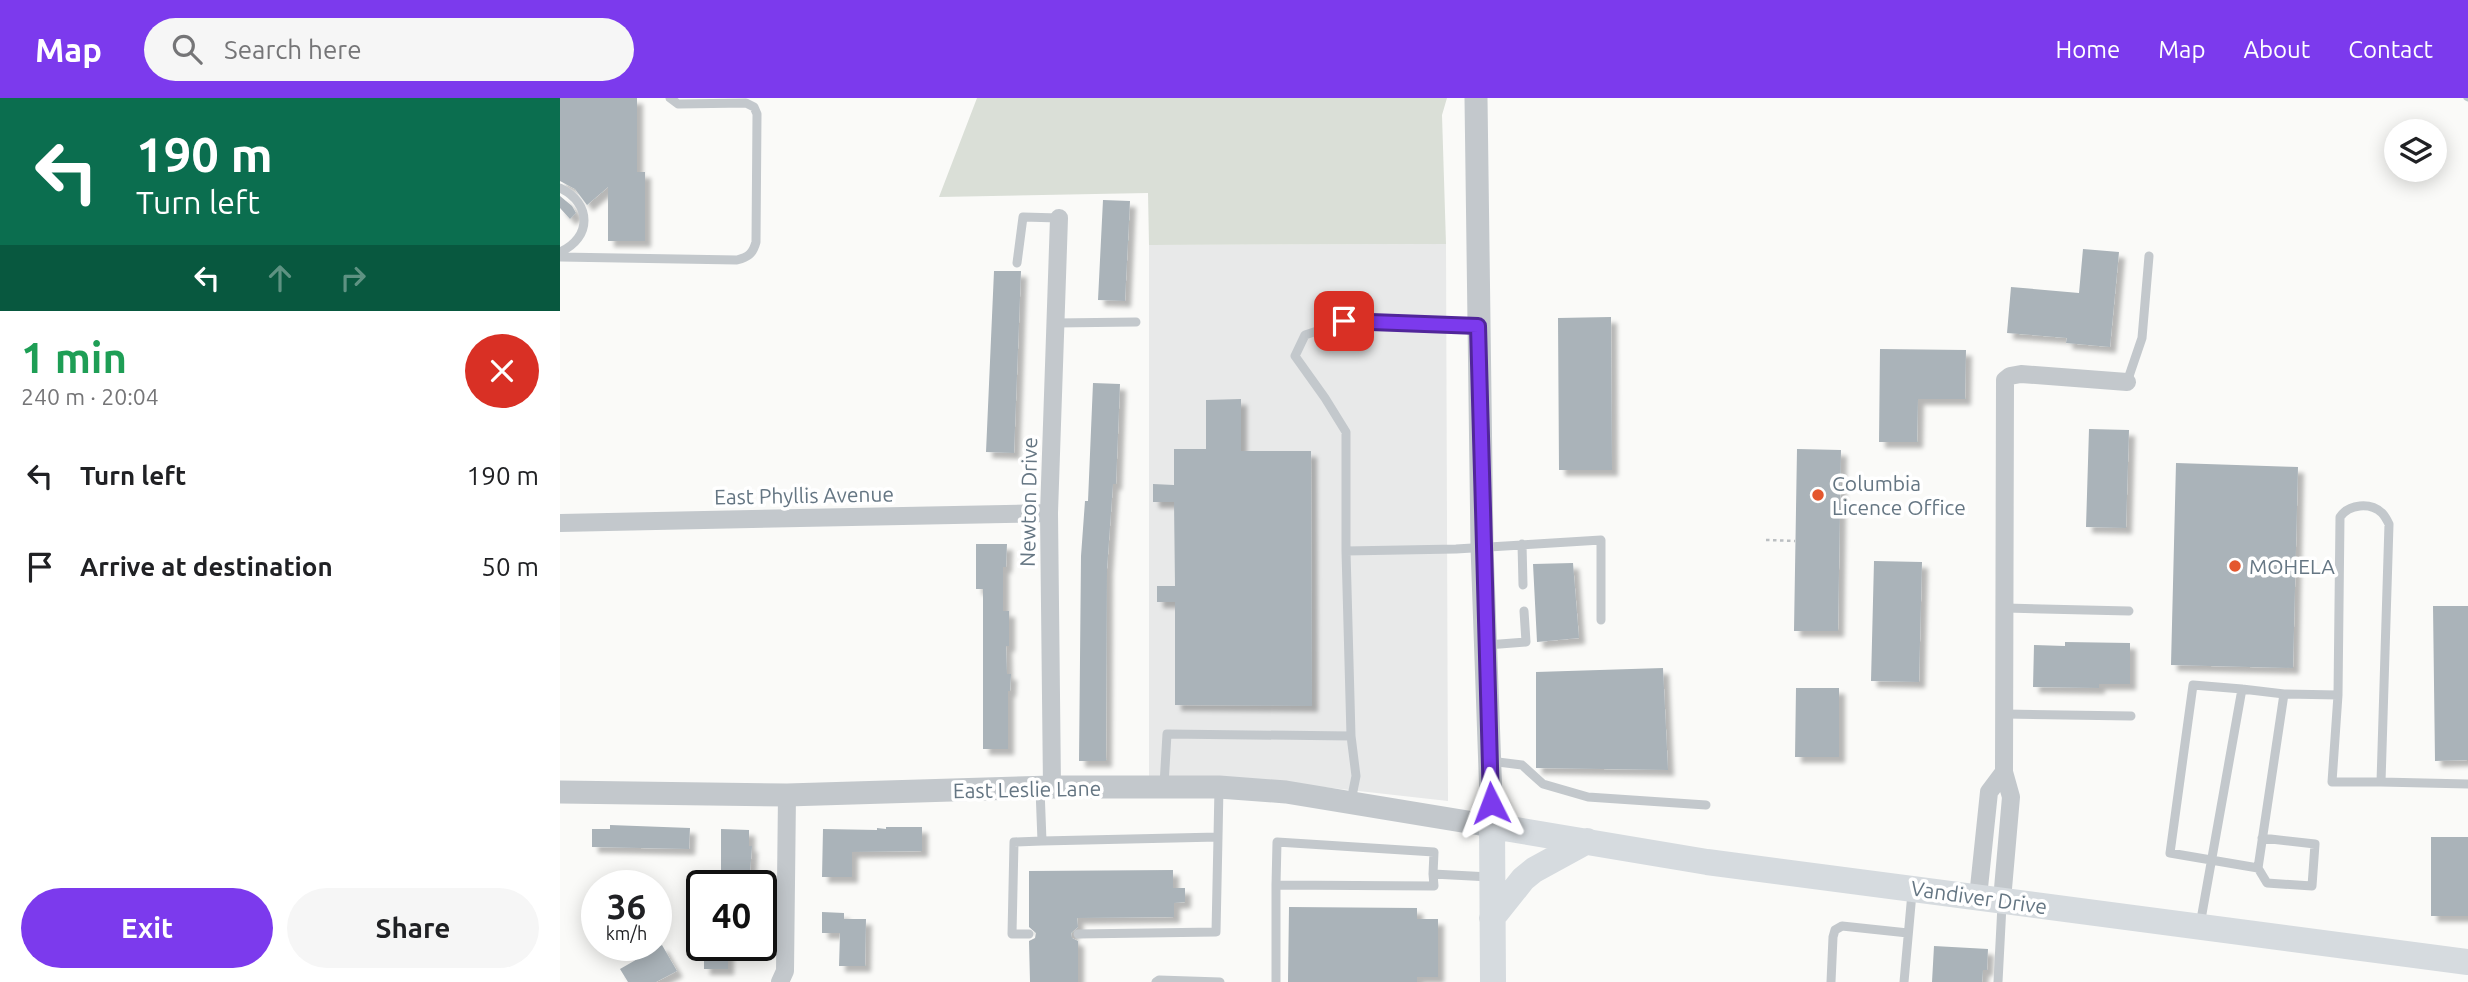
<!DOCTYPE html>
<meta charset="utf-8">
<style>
:root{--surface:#fff;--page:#f6f6f6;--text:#202124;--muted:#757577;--accent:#7c3aed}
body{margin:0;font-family:Ubuntu,sans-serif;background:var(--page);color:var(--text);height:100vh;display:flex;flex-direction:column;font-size:26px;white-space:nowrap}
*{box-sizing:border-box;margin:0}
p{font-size:23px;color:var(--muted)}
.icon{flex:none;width:38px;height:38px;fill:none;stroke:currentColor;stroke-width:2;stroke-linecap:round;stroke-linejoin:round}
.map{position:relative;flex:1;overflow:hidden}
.drawer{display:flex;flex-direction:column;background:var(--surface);width:560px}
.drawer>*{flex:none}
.top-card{background:#0b6e4f;color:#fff;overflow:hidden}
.tools{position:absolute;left:1824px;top:21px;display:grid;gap:14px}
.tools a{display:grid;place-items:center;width:63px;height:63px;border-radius:50%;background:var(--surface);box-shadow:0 4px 18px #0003;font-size:35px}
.speed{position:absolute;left:21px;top:772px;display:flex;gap:14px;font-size:35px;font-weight:700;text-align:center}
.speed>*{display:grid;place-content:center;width:91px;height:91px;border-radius:50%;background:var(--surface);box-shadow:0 4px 18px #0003;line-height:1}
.speed small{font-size:18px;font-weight:400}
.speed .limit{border:4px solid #111;border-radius:10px;background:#fff;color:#111}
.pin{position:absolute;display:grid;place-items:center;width:60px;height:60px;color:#fff;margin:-30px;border-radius:14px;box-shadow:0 4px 10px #0006}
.me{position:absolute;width:77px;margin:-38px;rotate:357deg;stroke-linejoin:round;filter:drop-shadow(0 0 5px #0008)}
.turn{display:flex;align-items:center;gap:24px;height:147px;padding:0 21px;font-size:32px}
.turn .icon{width:91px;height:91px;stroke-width:2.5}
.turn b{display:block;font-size:49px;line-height:60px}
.lanes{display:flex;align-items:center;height:66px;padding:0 21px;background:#0003;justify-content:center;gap:35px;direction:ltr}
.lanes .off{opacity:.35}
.round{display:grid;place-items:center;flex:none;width:74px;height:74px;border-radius:37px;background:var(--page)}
.headline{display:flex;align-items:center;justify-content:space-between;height:119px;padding:0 21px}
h1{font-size:42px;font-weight:600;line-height:52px;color:#1e9e55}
.action{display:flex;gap:14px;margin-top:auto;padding:14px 21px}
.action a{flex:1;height:80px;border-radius:42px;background:var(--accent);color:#fff;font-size:28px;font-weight:600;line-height:80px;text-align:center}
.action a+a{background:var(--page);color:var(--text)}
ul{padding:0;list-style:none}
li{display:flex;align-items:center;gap:21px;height:91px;padding:0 21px}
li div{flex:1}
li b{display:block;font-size:26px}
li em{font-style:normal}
header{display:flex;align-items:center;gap:42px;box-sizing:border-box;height:98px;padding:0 35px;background:var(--accent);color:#fff}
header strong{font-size:33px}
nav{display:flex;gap:38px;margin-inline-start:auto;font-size:24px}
.search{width:490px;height:63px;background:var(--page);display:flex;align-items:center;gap:18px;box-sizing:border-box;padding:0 24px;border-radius:38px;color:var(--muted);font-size:26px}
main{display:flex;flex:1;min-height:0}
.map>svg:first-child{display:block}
</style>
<header>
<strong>Map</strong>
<div class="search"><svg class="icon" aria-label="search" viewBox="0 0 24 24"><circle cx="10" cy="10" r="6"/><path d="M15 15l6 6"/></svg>Search here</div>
<nav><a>Home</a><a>Map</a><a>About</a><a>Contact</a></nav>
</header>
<main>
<section class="drawer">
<div class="top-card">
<div class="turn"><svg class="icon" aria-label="left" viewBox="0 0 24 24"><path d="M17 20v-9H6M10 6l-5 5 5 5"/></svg><div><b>190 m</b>Turn left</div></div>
<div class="lanes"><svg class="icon" aria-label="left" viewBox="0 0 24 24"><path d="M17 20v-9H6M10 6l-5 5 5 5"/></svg><svg class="icon off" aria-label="ahead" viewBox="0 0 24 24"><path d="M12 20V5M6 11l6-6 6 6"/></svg><svg class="icon off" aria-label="right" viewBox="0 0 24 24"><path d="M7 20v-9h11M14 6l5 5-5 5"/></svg></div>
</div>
<div class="headline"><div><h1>1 min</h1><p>240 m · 20:04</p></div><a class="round" style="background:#d93025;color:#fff"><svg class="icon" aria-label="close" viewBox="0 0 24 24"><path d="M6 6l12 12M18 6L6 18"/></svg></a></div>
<ul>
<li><svg class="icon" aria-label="left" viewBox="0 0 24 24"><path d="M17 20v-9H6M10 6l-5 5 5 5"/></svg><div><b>Turn left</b></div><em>190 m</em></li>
<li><svg class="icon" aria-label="arrive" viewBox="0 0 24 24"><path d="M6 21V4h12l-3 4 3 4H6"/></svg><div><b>Arrive at destination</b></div><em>50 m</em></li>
</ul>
<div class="action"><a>Exit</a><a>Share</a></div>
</section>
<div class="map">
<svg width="1908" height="884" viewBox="0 0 1908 884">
<defs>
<filter id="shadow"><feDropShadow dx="6" dy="6" stdDeviation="2" flood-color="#0004"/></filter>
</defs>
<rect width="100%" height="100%" fill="#fafaf8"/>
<!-- built -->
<path fill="#e8e9e9" d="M 886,146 L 888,703 L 736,686 L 589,682 L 589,147 Z"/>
<!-- green -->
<path fill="#dadfd7" d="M 417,0 L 887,0 L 882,17 L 886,146 L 589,147 L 588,95 L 379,99 Z"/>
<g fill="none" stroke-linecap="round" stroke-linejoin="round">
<!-- stream -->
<path stroke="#bbc7cb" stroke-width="5" d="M 1906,0 L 1908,1"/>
</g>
<!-- building -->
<path fill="#aab3b9" filter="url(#shadow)" d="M 0,0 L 77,0 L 77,74 L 85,74 L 85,143 L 48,143 L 48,89 L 27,107 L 15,91 L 0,83 Z
M 0,98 L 12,108 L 16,115 L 10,121 L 0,110 Z
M 543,102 L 570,103 L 565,203 L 538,202 Z
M 1523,151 L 1559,154 L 1550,249 L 1506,245 L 1507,240 L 1447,235 L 1451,189 L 1519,195 Z
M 434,173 L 461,173 L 454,355 L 426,354 Z
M 1051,219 L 1052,372 L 999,372 L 998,220 Z
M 1320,251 L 1406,252 L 1405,301 L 1358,301 L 1357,344 L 1319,344 Z
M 533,285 L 560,286 L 556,386 L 553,386 L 547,471 L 546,663 L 519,663 L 521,458 L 525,403 L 528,403 Z
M 681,301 L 681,353 L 751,353 L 752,608 L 615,607 L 615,504 L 597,504 L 597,488 L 615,488 L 614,404 L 593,404 L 593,386 L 614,387 L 614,351 L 646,351 L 646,302 Z
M 1529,331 L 1569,332 L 1566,430 L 1526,429 Z
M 1237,351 L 1281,352 L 1278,533 L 1234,533 Z
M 1616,365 L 1738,369 L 1733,570 L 1611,567 Z
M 416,446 L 447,446 L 446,469 L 443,469 L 443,513 L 449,513 L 449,548 L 446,548 L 447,576 L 451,576 L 450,593 L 448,593 L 448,651 L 423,651 L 423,491 L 416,491 Z
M 1314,463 L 1362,464 L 1359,584 L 1311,583 Z
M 1013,465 L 1019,540 L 977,544 L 973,466 Z
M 1873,508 L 1908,508 L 1908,662 L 1875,663 Z
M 1505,544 L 1570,545 L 1570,586 L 1539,586 L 1539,590 L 1473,589 L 1474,547 L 1505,548 Z
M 1103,570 L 1108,672 L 976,670 L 976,574 Z
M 1236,590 L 1279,590 L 1279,659 L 1235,659 Z
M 50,727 L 130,730 L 129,751 L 32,749 L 32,731 L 50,731 Z
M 326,729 L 362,729 L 362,753 L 292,754 L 292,779 L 262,779 L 263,731 L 317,732 L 317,730 L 326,731 Z
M 161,731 L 189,732 L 189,748 L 192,748 L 189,788 L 161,788 Z
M 1871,739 L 1908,739 L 1908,818 L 1871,818 Z
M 613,772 L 613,790 L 625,790 L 625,804 L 614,805 L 614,819 L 517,820 L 518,829 L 511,835 L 512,840 L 518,843 L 518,884 L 470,884 L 469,843 L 475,840 L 476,835 L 469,829 L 469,773 Z
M 729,809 L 857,810 L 857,821 L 878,821 L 878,879 L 857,879 L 857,884 L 728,884 Z
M 262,814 L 284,815 L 284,821 L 306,821 L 305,868 L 279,868 L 280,835 L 262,835 Z
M 102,847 L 117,873 L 96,884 L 68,884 L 60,871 Z
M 144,847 L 168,847 L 168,871 L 144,871 Z
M 1374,848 L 1428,851 L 1427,872 L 1423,872 L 1422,884 L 1372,884 Z"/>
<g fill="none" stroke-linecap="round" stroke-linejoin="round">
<!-- path -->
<path stroke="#bbbfc2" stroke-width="2.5" stroke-dasharray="3.5 3.5" stroke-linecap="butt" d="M 1206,442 L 1235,443"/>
<!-- service -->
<path stroke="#c3c8cc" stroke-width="9" d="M 0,90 C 32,105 32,140 0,154
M 0,159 L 177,162 C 189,159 193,155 196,144 L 197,16 L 194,9 L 186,5 L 118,6 L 110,0
M 457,165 L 463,119 L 499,120
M 496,225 L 576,224
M 1567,284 L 1582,240 L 1589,158
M 962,446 L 963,487
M 786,453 L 896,451 L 1041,442 L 1041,522
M 1446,510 L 1569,513
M 927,547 L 966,544 L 964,513
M 1682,591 L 1724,596
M 1445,616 L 1571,618
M 791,638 L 796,678 L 791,703
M 930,663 L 962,667 L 983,686 L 1028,699 L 1146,707
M 1821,684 L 1908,686
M 604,687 L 607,636 L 791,638 L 786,453 L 786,334 L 765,300 L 735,258 L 745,237 L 784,224 L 918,228
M 480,691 L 482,743 L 658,739 L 659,689
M 1698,770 L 1707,785 L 1752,788 L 1755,746 L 1702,740
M 873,776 L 874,788 L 716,787 L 717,744 L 874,754 L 873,776 L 930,779
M 716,787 L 716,884
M 1640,827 L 1682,591 L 1633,587 L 1610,755 L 1698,770 L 1724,596 L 1778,597 L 1780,419 C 1789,406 1810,404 1822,415 C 1825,418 1827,422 1829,426 L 1821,684 L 1772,684 L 1778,597
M 469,836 L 452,836 L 454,744 L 482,743
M 518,836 L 656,834 L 658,739
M 596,884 L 599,882 L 660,884
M 1271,884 L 1273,839 L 1275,832 L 1282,828 L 1348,835
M 1344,884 L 1352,795
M 1438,884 L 1442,807"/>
<!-- minor -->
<path stroke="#c3c8cc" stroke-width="18" d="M 0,425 L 489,415
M 492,689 L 489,415 L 499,120
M 1418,799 L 1429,694 L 1444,674
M 1442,802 L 1451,699 L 1444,674 L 1445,282 L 1450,278 L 1461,276 L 1567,284
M 220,884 L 225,873 L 227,697"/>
<!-- tertiary -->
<path stroke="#c3c8cc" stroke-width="23" d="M 0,694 L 227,697 L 492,689 L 659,689 L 726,694 L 932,728 L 922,449 L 916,0"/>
<!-- secondary -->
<path stroke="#d6dbdf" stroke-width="26" d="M 932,820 L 963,781 L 974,772 L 1027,743
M 933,884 L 932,728 L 1147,764 L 1908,864"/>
</g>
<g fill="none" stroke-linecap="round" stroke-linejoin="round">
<!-- route casing -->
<g stroke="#51269a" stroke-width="18">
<path id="route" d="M 784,223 L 918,228 L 931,705"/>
</g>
<!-- route -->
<use href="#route" stroke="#7c3aed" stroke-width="12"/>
</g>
<!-- markers -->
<g fill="#e4572e" stroke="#fff" stroke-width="2.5">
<circle cx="1258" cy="397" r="7"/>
<circle cx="1675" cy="468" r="7"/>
</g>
<g text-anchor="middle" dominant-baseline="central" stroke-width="7" stroke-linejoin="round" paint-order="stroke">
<!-- poi labels -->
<g font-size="21" fill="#657683" stroke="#fff" text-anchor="start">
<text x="1272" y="385">Columbia<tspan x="1272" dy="24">Licence Office</tspan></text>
<text x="1689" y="468">MOHELA</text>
</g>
<!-- street labels -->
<g font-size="21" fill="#657683" stroke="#fff">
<text transform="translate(244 397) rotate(-1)">East Phyllis Avenue</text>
<text transform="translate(468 404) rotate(-89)">Newton Drive</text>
<text transform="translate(467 691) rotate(-1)">East Leslie Lane</text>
<text transform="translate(1419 799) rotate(8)">Vandiver Drive</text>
</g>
</g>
</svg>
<div class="tools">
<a><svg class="icon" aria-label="layers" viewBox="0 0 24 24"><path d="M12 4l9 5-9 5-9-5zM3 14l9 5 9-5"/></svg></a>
</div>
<div class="speed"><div>36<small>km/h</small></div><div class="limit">40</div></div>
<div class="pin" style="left:784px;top:223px;background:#d93025"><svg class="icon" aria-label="arrive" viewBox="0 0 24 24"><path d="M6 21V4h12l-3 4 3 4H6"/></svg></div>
<svg class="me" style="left:931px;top:705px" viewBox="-20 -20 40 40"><path d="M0-17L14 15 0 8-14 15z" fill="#7c3aed" stroke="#fff" stroke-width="4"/></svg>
</div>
</main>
